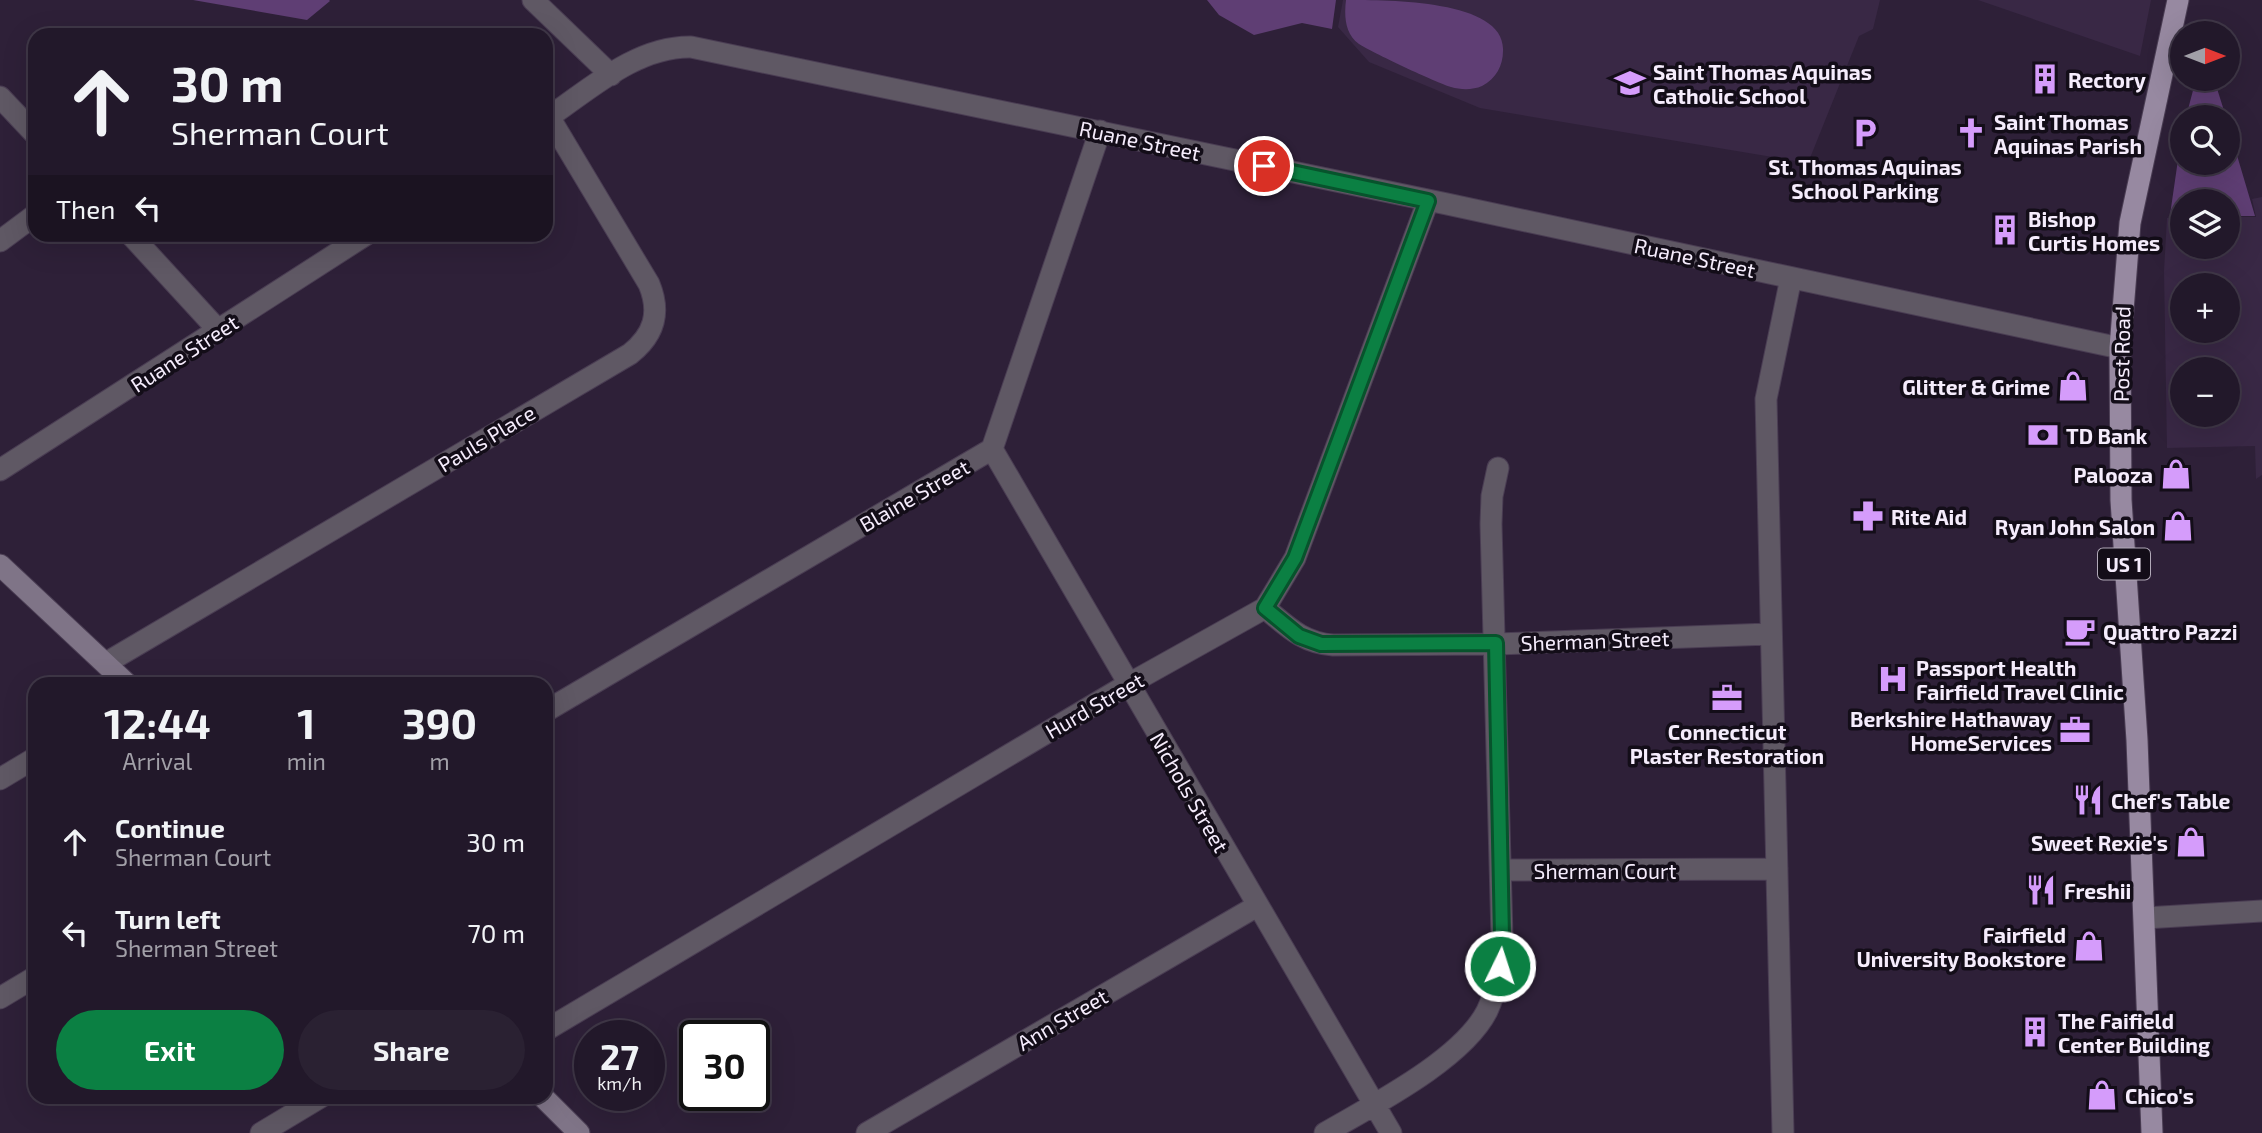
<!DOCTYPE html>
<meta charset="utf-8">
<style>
:root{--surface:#22182a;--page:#2a2132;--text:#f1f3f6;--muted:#a2a0a8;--line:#3f3747;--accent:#0b8043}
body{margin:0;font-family:"Exo 2",sans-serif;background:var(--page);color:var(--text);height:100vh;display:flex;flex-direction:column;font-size:26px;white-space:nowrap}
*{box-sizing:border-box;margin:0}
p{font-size:23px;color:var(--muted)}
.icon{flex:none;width:38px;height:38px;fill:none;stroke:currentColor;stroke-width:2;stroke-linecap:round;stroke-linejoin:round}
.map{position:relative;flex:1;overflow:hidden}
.details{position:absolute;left:28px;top:677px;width:525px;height:427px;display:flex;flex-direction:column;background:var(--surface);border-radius:21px;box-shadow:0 7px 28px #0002,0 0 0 2px var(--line)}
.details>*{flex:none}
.hud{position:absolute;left:28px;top:28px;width:525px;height:214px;border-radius:21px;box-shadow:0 7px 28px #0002,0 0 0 2px var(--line);background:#22182a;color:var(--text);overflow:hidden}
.needle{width:46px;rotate:90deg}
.controls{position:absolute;left:2170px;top:21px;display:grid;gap:14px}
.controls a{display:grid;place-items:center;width:70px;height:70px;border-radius:50%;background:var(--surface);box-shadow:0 7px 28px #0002,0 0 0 2px var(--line);font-size:35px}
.speed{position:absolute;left:574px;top:1020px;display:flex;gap:14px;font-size:35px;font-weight:700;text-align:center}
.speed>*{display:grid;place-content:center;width:91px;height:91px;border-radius:50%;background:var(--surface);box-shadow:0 7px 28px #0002,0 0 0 2px var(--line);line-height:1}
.speed small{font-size:18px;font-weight:400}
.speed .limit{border:4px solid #111;border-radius:10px;background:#fff;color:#111}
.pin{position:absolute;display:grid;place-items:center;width:60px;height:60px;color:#fff;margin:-30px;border:4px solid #fff;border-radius:50%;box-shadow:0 2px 7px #0007}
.me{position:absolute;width:77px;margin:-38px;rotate:4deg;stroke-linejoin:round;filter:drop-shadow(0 0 5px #0008)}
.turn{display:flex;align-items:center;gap:24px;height:147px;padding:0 28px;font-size:32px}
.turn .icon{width:91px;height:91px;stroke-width:2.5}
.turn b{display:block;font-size:49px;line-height:60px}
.then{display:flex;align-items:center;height:66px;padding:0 28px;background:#0003;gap:14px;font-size:26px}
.eta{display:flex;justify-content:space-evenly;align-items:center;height:119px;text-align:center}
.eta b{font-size:42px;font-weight:700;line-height:49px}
.cta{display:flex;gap:14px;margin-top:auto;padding:14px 28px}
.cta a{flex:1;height:80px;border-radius:42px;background:var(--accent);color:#fff;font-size:28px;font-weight:700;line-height:80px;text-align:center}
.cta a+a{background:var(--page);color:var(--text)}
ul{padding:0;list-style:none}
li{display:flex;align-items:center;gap:21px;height:91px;padding:0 28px}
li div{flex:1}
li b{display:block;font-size:26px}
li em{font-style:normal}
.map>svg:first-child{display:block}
</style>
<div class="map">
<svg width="2262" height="1133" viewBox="0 0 2262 1133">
<rect width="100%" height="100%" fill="#2e2038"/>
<!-- built -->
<path fill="#392845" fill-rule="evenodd" d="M 1343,0 L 1880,0 L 1873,29 L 1859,36 L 1808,163 L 1480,108 L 1369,62 L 1338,27 Z
M 1978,0 L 2151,0 L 2140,56 Z
M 2262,197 L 2262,475 L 2256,479 L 2255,446 L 2167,448 L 2164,271 L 2167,218 L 2182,218 L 2182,247 L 2228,247 L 2228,217 L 2256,217 L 2252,199 ZM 2182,285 L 2228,285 L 2228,331 L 2182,331 ZM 2182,369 L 2228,369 L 2228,415 L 2182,415 Z"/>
<!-- green -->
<path fill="#5f3e74" d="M 193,0 L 329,0 L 330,1 L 307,20 Z
M 1207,0 L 1336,0 L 1332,29 L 1302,23 L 1254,35 L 1219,15 Z
M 1346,0 C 1391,0 1506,0 1503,51 C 1503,65 1496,79 1482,86 C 1473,90 1461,90 1451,87 C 1437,83 1371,52 1359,44 C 1345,34 1344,16 1346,0 Z
M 2196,79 L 2214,79 L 2226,117 L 2186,117 Z
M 2228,125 L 2255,216 L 2228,216 L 2228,201 L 2182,201 L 2182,215 L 2170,215 L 2182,132 L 2182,163 L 2228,163 Z"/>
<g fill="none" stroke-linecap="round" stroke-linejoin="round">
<!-- street casing -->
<g stroke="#4a3d53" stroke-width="23">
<path id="street" d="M 533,0 L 611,75
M 0,97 L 35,134
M 546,119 C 589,90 636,46 691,47 L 1447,204 L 2120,348
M 130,234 L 219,331
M 0,241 L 35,215
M 992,449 L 1391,1133
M 0,470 L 367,234
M 1265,608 C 1288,627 1303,643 1333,645 L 1496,644 L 1769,634
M 106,663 L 630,354 C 654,335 661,313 649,284 L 549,117
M 546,711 L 992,449 L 1100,131
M 0,779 L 35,758
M 1501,870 L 1777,869
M 2145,918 L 2262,911
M 0,998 L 35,977
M 546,1030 L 1127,685 L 1265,608 L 1295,558 L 1428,201
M 261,1133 L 321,1097
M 867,1133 L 1257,906
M 1325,1133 C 1373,1105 1462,1060 1487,1011 C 1498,988 1500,962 1502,937 L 1491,524 L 1492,496 L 1498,468
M 1783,1133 L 1766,399 L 1791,278"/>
</g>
<!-- secondary casing -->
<g stroke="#4a3d53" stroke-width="23">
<path id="secondary" d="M 0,565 L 127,684
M 543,1097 L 579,1133"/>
</g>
<!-- primary casing -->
<g stroke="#4a3d53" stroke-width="23">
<path id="primary" d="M 2152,1133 L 2137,740 L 2121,500 L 2120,348 L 2130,223 L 2178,0"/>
</g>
<!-- street -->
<use href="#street" stroke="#5f5864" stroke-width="21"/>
<!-- secondary -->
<use href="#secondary" stroke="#7f7487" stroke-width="21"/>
<!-- primary -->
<use href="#primary" stroke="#9789a1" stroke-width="21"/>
</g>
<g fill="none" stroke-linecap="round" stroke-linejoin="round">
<!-- route casing -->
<g stroke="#07532c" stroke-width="18">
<path id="route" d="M 1264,166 L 1428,201 L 1295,558 L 1265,608 L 1299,636 L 1321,644 L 1496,643 L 1502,937 L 1500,966"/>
</g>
<!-- route -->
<use href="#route" stroke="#0b8043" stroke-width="12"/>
</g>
<!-- icons -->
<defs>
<g id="building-bare" transform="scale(2.415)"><path d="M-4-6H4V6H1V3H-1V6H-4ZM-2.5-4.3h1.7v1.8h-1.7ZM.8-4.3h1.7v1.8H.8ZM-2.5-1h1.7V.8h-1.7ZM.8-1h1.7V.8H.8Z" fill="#d59cfb" stroke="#130d18" stroke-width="2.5" paint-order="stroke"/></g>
<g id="school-bare" transform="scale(2.415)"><path d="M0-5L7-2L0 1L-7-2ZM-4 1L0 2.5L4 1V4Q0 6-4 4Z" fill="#d59cfb" stroke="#130d18" stroke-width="2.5" paint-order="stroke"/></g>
<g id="parking-bare" transform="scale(2.415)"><path d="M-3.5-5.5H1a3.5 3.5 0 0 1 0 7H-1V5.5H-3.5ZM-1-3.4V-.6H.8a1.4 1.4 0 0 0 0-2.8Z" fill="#d59cfb" stroke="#130d18" stroke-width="2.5" paint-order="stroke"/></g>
<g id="church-bare" transform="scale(2.415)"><path d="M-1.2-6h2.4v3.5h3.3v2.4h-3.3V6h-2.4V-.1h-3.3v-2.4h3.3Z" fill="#d59cfb" stroke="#130d18" stroke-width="2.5" paint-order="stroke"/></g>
<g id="shop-bare" transform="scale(2.415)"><path d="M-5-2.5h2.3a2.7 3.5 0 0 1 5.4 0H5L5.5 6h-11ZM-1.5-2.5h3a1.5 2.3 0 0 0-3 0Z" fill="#d59cfb" stroke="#130d18" stroke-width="2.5" paint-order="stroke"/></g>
<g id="bank-bare" transform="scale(2.415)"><path d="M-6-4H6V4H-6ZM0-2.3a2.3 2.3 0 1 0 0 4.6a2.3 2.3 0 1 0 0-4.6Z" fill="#d59cfb" stroke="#130d18" stroke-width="2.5" paint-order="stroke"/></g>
<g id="pharmacy-bare" transform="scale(2.415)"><path d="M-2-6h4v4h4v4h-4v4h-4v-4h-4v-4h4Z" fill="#d59cfb" stroke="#130d18" stroke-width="2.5" paint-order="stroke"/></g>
<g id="cafe-bare" transform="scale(2.415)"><path d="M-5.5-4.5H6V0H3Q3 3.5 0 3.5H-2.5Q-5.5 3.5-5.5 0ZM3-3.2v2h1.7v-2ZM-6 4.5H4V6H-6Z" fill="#d59cfb" stroke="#130d18" stroke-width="2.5" paint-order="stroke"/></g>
<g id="hospital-bare" transform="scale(2.415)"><path d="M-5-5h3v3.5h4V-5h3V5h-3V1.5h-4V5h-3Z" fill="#d59cfb" stroke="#130d18" stroke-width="2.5" paint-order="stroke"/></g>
<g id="office-bare" transform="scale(2.415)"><path d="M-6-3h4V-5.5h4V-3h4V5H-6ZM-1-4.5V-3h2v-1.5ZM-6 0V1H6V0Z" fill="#d59cfb" stroke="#130d18" stroke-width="2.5" paint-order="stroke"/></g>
<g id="restaurant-bare" transform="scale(2.415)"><path d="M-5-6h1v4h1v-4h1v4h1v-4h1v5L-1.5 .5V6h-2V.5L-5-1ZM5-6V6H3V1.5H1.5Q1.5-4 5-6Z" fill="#d59cfb" stroke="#130d18" stroke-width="2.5" paint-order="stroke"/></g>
</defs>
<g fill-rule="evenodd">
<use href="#building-bare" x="2045" y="79"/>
<use href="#school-bare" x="1630" y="83"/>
<use href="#parking-bare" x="1865" y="133"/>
<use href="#church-bare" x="1971" y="133"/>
<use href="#building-bare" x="2005" y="230"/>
<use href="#shop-bare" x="2073" y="386"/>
<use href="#bank-bare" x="2043" y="435"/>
<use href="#shop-bare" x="2176" y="474"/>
<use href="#pharmacy-bare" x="1868" y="516"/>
<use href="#shop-bare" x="2178" y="526"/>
<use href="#cafe-bare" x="2080" y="631"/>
<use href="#hospital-bare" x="1893" y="679"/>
<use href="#office-bare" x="1727" y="698"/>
<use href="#office-bare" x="2075" y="730"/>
<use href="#restaurant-bare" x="2088" y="800"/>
<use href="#shop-bare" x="2191" y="842"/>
<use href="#restaurant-bare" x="2041" y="890"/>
<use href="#shop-bare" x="2089" y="946"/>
<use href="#building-bare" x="2035" y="1032"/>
<use href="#shop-bare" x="2102" y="1095"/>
</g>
<g text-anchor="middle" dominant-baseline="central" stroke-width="7" stroke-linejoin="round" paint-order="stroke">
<!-- shield labels -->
<rect fill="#130d18" stroke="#b1a9b8" stroke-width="2" x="2098" y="548.5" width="52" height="31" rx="5"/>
<g font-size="19" font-weight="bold" fill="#f5ecfc">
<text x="2124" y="564">US 1</text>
</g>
<!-- poi labels -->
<g font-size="21" font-weight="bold" fill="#f5ecfc" stroke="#130d18" text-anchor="start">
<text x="1653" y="71">Saint Thomas Aquinas<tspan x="1653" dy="24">Catholic School</tspan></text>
<text x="2068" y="79">Rectory</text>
<text x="1994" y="121">Saint Thomas<tspan x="1994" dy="24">Aquinas Parish</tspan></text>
<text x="1865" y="166" text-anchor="middle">St. Thomas Aquinas<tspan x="1865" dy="24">School Parking</tspan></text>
<text x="2028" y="218">Bishop<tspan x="2028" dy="24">Curtis Homes</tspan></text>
<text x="2050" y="386" text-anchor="end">Glitter &amp; Grime</text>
<text x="2066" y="435">TD Bank</text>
<text x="2153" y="474" text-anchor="end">Palooza</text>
<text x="1891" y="516">Rite Aid</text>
<text x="2155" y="526" text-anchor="end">Ryan John Salon</text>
<text x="2103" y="631">Quattro Pazzi</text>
<text x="1916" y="667">Passport Health<tspan x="1916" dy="24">Fairfield Travel Clinic</tspan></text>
<text x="2052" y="718" text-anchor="end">Berkshire Hathaway<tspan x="2052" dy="24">HomeServices</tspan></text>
<text x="1727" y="731" text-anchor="middle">Connecticut<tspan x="1727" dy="24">Plaster Restoration</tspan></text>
<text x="2111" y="800">Chef's Table</text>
<text x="2168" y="842" text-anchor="end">Sweet Rexie's</text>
<text x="2064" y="890">Freshii</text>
<text x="2066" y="934" text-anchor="end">Fairfield<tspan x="2066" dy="24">University Bookstore</tspan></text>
<text x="2058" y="1020">The Faifield<tspan x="2058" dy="24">Center Building</tspan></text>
<text x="2125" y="1095">Chico's</text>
</g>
<!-- street labels -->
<g font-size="21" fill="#f5ecfc" stroke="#130d18">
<text transform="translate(1140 140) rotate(12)">Ruane Street</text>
<text transform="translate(1695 257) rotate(12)">Ruane Street</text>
<text transform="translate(184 353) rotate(-33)">Ruane Street</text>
<text transform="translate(2121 354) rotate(-89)">Post Road</text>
<text transform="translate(486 438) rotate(-31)">Pauls Place</text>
<text transform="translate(914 495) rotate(-30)">Blaine Street</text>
<text transform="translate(1595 640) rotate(-2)">Sherman Street</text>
<text transform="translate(1094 705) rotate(-30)">Hurd Street</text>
<text transform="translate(1190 792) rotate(60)">Nichols Street</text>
<text x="1605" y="870">Sherman Court</text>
<text transform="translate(1062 1019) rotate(-30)">Ann Street</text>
</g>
</g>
</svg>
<div class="controls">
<a><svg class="needle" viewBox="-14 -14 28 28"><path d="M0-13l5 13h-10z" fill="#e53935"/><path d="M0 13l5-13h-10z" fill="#a2a0a8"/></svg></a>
<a><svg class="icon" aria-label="search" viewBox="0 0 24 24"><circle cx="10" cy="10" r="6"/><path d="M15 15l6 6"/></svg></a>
<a><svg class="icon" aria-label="layers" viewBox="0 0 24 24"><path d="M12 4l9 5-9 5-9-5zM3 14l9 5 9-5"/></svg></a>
<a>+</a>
<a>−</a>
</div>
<div class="speed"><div>27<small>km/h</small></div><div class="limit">30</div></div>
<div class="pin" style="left:1264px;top:166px;background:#d93025"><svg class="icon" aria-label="arrive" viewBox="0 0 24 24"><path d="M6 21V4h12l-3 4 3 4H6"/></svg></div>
<svg class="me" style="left:1500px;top:966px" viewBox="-20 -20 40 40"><circle r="17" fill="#0b8043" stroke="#fff" stroke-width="3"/><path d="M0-11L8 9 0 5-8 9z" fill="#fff"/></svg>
<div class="hud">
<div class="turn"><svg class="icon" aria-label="ahead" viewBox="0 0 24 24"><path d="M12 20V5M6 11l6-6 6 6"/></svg><div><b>30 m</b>Sherman Court</div></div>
<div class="then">Then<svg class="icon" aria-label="left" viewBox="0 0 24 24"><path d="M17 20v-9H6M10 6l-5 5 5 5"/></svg></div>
</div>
<section class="details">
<div class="eta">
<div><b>12:44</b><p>Arrival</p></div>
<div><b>1</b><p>min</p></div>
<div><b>390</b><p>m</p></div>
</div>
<ul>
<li><svg class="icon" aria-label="ahead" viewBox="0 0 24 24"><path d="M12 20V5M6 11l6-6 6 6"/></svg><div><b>Continue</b><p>Sherman Court</p></div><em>30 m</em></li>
<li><svg class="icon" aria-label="left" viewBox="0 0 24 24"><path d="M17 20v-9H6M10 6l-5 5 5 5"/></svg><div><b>Turn left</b><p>Sherman Street</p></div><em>70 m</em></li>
</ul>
<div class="cta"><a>Exit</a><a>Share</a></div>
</section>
</div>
